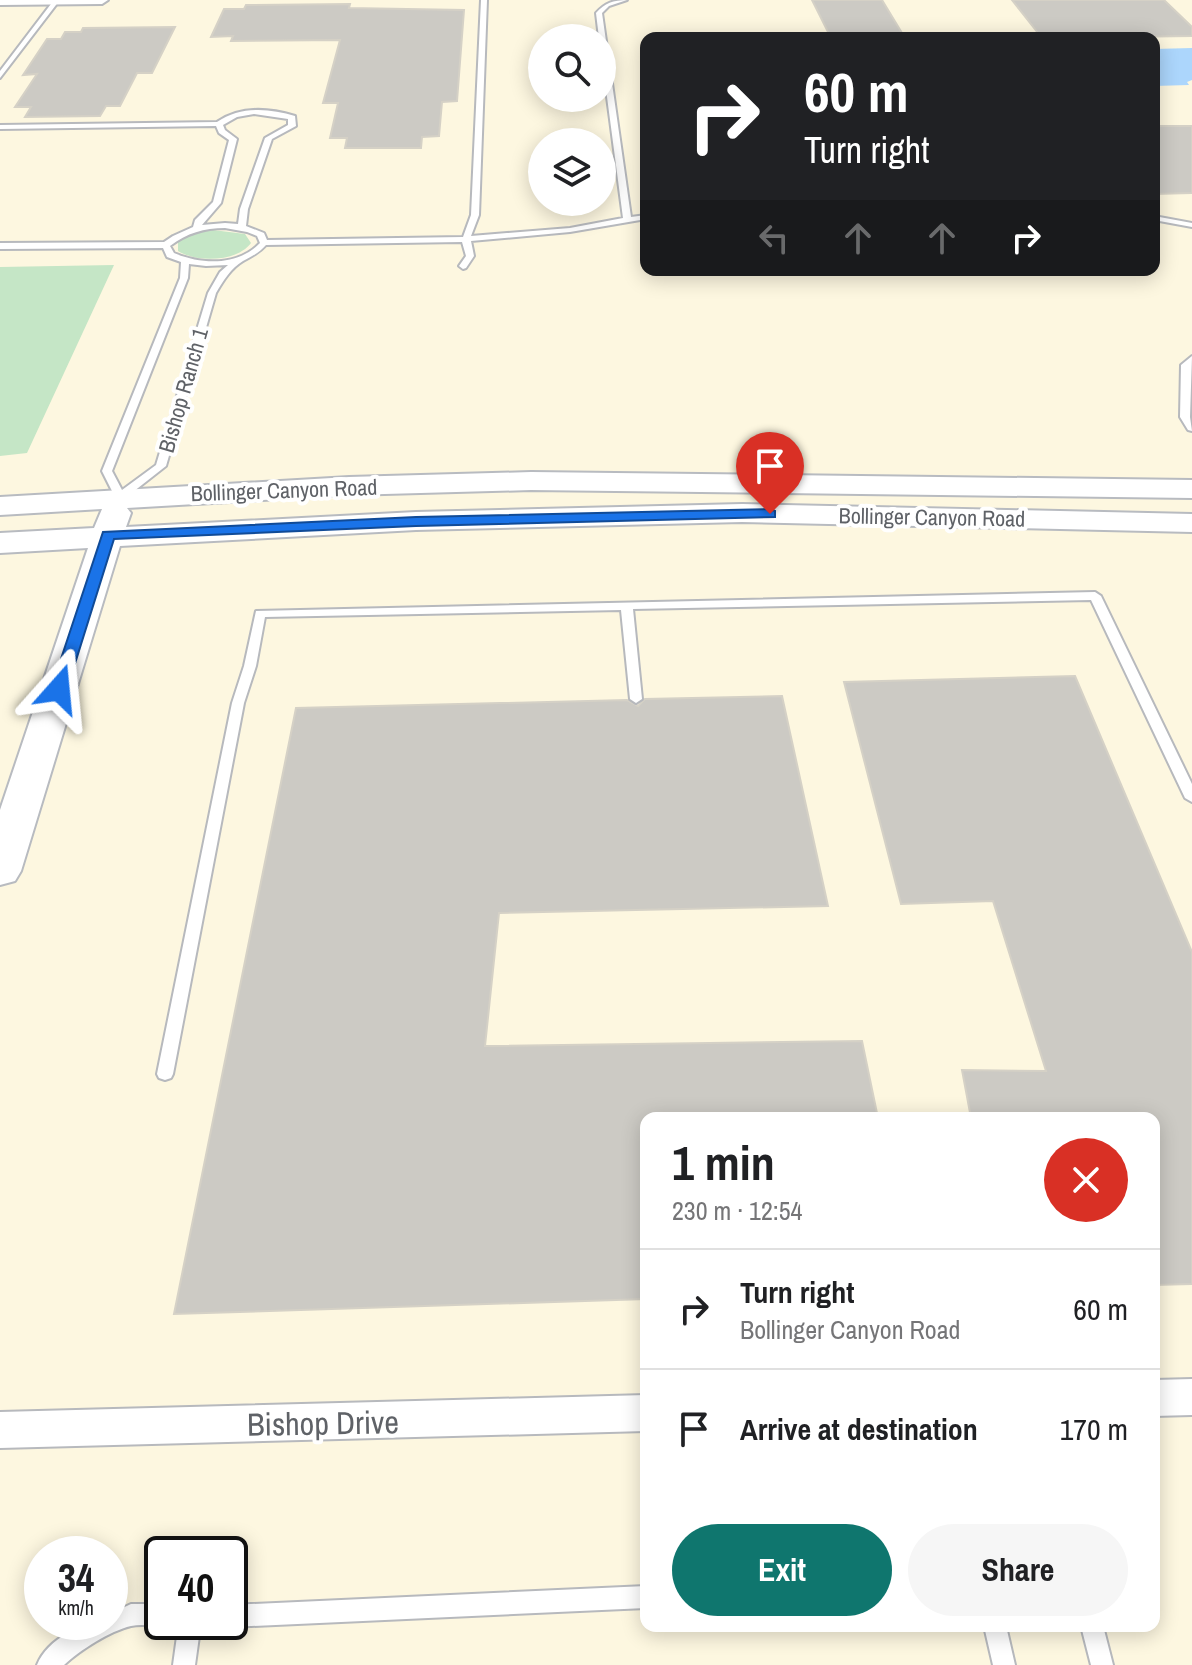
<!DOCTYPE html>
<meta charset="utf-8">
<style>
:root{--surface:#fff;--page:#f6f6f6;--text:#202124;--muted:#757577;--line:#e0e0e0;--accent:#0f766e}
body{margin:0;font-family:"Archivo Narrow",sans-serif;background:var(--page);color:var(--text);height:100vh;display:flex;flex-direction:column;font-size:30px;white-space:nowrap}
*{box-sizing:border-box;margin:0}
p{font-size:26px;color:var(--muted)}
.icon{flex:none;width:44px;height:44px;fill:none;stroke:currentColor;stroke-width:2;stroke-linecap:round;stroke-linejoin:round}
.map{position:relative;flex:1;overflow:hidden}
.drawer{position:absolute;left:640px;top:1112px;width:520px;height:520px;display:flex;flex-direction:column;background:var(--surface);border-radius:16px;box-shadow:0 4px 20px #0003}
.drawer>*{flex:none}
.banner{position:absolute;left:640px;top:32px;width:520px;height:244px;border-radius:16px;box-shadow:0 4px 20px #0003;background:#202124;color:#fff;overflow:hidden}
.buttons{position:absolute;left:528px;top:24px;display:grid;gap:16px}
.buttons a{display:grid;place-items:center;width:88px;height:88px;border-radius:50%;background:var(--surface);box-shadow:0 4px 20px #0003;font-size:40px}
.speed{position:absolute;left:24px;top:1536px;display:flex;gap:16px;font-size:40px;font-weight:700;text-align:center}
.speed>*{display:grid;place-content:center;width:104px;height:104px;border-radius:50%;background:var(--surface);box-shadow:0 4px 20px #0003;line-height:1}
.speed small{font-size:20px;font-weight:400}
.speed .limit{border:4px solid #111;border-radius:12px;background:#fff;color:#111}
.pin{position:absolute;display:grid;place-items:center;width:68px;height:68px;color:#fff;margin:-82px -34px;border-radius:50% 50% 50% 0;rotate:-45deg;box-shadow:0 0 8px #0007}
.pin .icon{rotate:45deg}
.me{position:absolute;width:88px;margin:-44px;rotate:18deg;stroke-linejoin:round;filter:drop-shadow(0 0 6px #0008)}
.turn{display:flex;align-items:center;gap:28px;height:168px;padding:0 32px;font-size:36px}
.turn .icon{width:104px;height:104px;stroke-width:2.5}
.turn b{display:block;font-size:56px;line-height:68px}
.lanes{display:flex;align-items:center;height:76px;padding:0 32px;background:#0003;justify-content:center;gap:40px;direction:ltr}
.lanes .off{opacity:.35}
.round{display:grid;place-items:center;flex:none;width:84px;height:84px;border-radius:42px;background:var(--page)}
.overview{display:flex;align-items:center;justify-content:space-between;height:136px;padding:0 32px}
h1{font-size:48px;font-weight:700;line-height:60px}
.button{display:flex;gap:16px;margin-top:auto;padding:16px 32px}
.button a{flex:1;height:92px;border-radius:48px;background:var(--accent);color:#fff;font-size:32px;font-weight:700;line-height:92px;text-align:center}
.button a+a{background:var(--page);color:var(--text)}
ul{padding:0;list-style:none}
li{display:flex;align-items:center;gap:24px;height:120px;padding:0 32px;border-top:2px solid var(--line)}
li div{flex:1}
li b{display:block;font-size:30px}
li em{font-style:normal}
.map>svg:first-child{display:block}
</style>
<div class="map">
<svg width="1192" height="1665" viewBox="0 0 1192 1665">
<rect width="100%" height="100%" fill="#f0efe7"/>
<!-- commercial -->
<path fill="#fdf7e0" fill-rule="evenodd" d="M 0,0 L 1192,0 L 1192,1665 L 0,1665 ZM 542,38 L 602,38 L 602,98 L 542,98 ZM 646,38 L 1154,38 L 1154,270 L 646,270 ZM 542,142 L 602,142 L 602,202 L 542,202 ZM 646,1118 L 1154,1118 L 1154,1626 L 646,1626 ZM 42,1554 L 110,1554 L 110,1622 L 42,1622 ZM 162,1554 L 230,1554 L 230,1622 L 162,1622 Z"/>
<!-- green -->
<path fill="#c5e6c6" d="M 213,230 L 245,234 L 251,243 C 237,262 197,263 178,251 L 178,242 L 191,234 Z
M 114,265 L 27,453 L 0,456 L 0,267 Z"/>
<!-- water -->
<path fill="#acd6fc" d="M 1192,48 L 1192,80 L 1187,82 L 1189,85 L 1154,86 L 1154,49 Z"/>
<!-- building -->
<path fill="#cccac4" stroke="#d5d1c6" stroke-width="2" d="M 812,0 L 882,0 L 905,38 L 831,38 Z
M 1012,0 L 1164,0 L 1192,27 L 1192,36 L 1042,38 Z
M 350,4 L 349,8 L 464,10 L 457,101 L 442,102 L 439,136 L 422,137 L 421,148 L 345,148 L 347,138 L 330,138 L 338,103 L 323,103 L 340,40 L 231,41 L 233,36 L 211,37 L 224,9 L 244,9 L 246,5 Z
M 175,27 L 152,73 L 137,73 L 120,106 L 106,106 L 100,116 L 25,117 L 31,107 L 15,107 L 37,74 L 23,75 L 47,39 L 61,39 L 65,32 L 81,32 L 83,28 Z
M 1154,126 L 1192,126 L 1192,193 L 1154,194 Z
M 1075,676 L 1192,952 L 1192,1284 L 1154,1285 L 1154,1118 L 971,1118 L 962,1070 L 1046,1071 L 993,901 L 901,904 L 844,682 Z
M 782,696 L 828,906 L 499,913 L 485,1046 L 862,1041 L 878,1118 L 646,1118 L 646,1299 L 174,1314 L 296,708 L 627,700 L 638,706 L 645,699 Z"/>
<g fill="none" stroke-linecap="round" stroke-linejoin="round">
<!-- lane casing -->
<g stroke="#b7b9bd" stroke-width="4">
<path id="lane" d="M 54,0 L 59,1 L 0,78 L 0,71 Z
M 481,0 L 487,0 L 479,215 L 471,236 L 570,228 L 623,218 L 602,59 L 602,38 L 599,38 L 596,13 C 605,3 613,0 627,0 L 609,6 L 602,13 L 631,217 L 646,215 L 646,219 L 570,232 L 471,241 L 474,256 L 466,268 L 463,269 L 459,266 L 466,256 L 462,242 L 266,245 C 259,253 252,256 243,261 C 231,268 223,281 216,293 L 166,466 L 124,499 L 116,499 L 102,471 L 180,278 L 181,262 L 167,257 L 163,248 L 0,249 L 0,243 L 164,242 L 173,236 L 193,227 L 195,220 L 213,202 L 229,140 L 219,133 L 216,126 L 0,129 L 0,125 L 217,122 C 240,106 269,108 295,116 L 296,126 L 272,139 L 248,209 L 246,226 L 264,233 L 267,240 L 463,237 L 471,215 ZM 254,114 L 288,119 L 288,125 L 265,138 L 240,209 L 238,224 L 225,223 L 202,225 L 221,203 L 237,139 L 225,130 L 223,125 L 237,117 ZM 225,228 L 247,232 L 257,236 L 260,243 C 238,266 202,265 174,253 L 170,246 C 187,233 204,228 225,228 ZM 189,264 L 206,266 L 228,265 L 220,272 L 208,293 L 156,465 L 122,490 L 112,471 L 188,278 Z
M 1154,216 L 1192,223 L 1192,227 L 1154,220 Z
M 1192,356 L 1190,417 L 1192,431 L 1188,430 L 1180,417 L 1181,365 Z
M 1095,592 L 1101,596 L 1192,784 L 1192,802 L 1185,798 L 1091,600 L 633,609 L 642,699 L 636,703 L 630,699 L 621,610 L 265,617 L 256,666 L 244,703 L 173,1074 L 171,1078 L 165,1080 L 159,1078 L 157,1074 L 232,703 L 244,666 L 256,611 Z
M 646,1586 L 646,1608 L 230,1627 L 222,1622 L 230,1622 L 230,1605 Z
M 131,1604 L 162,1604 L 162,1622 L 170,1623 C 157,1628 144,1623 131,1626 C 110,1631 80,1650 64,1665 L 37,1665 C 48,1638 83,1622 110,1622 L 110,1614 Z
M 179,1622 L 201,1622 L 195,1665 L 173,1665 Z
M 984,1626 L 1006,1626 L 1015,1665 L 993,1665 Z
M 1081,1626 L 1103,1626 L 1113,1665 L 1091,1665 Z"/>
</g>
<!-- street casing -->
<g stroke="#b7b9bd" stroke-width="4">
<path id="street" d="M 0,0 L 108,0 L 102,4 L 0,5 Z
M 1192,1379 L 1192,1415 L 1154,1416 L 1154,1380 Z
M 646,1395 L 646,1431 L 0,1448 L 0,1412 Z"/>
</g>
<!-- secondary casing -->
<g stroke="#b8bbc0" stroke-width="4">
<path id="secondary" d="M 531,472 L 1192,480 L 1192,498 L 531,490 L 349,495 L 127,508 L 131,513 L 126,527 L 416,512 L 742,504 L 1192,514 L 1192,532 L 742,522 L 416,530 L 120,546 L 21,871 L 15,881 L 0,885 L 0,810 L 88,548 L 0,553 L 0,533 L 94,528 L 102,509 L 0,515 L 0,497 L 349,477 Z"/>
</g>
<!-- lane -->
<use href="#lane" fill="#fff" fill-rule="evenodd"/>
<!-- street -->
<use href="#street" fill="#fff" fill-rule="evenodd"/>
<!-- secondary -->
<use href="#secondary" fill="#fff" fill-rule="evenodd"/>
</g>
<!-- route -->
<path fill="#1a73e8" stroke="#114b97" stroke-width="2" d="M 770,509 L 775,511 L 775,517 L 416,526 L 114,539 L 67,689 L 59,694 L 51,689 L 103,532 L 416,517 Z"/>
<g text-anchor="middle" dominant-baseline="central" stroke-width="8" stroke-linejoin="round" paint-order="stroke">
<!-- far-street labels -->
<g font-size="22" fill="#5f6267" stroke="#fff">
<text transform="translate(183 390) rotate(-74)">Bishop Ranch 1</text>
<text transform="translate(284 490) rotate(-2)">Bollinger Canyon Road</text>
<text transform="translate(932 517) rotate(1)">Bollinger Canyon Road</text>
</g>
<!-- near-street labels -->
<g font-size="32" fill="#5f6267" stroke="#fff">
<text transform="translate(323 1423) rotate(-1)">Bishop Drive</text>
</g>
</g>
</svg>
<div class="buttons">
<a><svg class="icon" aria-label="search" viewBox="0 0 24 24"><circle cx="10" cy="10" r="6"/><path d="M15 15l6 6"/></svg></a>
<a><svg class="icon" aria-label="layers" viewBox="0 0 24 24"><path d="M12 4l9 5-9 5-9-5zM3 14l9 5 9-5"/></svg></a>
</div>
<div class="speed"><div>34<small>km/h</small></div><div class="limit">40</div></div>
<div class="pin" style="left:770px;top:514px;background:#d93025"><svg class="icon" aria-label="arrive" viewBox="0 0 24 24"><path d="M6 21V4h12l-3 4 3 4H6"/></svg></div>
<svg class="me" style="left:59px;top:689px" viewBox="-20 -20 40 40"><path d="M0-17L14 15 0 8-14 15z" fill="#1a73e8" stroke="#fff" stroke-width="4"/></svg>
<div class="banner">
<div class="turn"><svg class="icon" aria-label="right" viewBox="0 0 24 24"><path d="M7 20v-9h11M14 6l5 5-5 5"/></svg><div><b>60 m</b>Turn right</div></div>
<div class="lanes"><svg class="icon off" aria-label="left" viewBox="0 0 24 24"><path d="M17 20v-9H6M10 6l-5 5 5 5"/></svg><svg class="icon off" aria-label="ahead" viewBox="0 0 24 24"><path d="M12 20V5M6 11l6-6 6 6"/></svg><svg class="icon off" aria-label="ahead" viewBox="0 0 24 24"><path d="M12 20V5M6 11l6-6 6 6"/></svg><svg class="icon" aria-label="right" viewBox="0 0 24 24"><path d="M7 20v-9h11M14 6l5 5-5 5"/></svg></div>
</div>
<section class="drawer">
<div class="overview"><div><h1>1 min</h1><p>230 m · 12:54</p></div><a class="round" style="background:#d93025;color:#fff"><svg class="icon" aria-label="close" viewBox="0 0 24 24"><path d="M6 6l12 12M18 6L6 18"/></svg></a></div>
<ul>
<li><svg class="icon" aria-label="right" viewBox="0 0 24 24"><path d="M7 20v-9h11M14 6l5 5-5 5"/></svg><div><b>Turn right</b><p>Bollinger Canyon Road</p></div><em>60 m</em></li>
<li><svg class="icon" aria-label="arrive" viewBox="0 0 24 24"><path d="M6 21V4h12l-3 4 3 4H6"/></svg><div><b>Arrive at destination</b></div><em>170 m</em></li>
</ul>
<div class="button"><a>Exit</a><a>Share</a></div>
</section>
</div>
